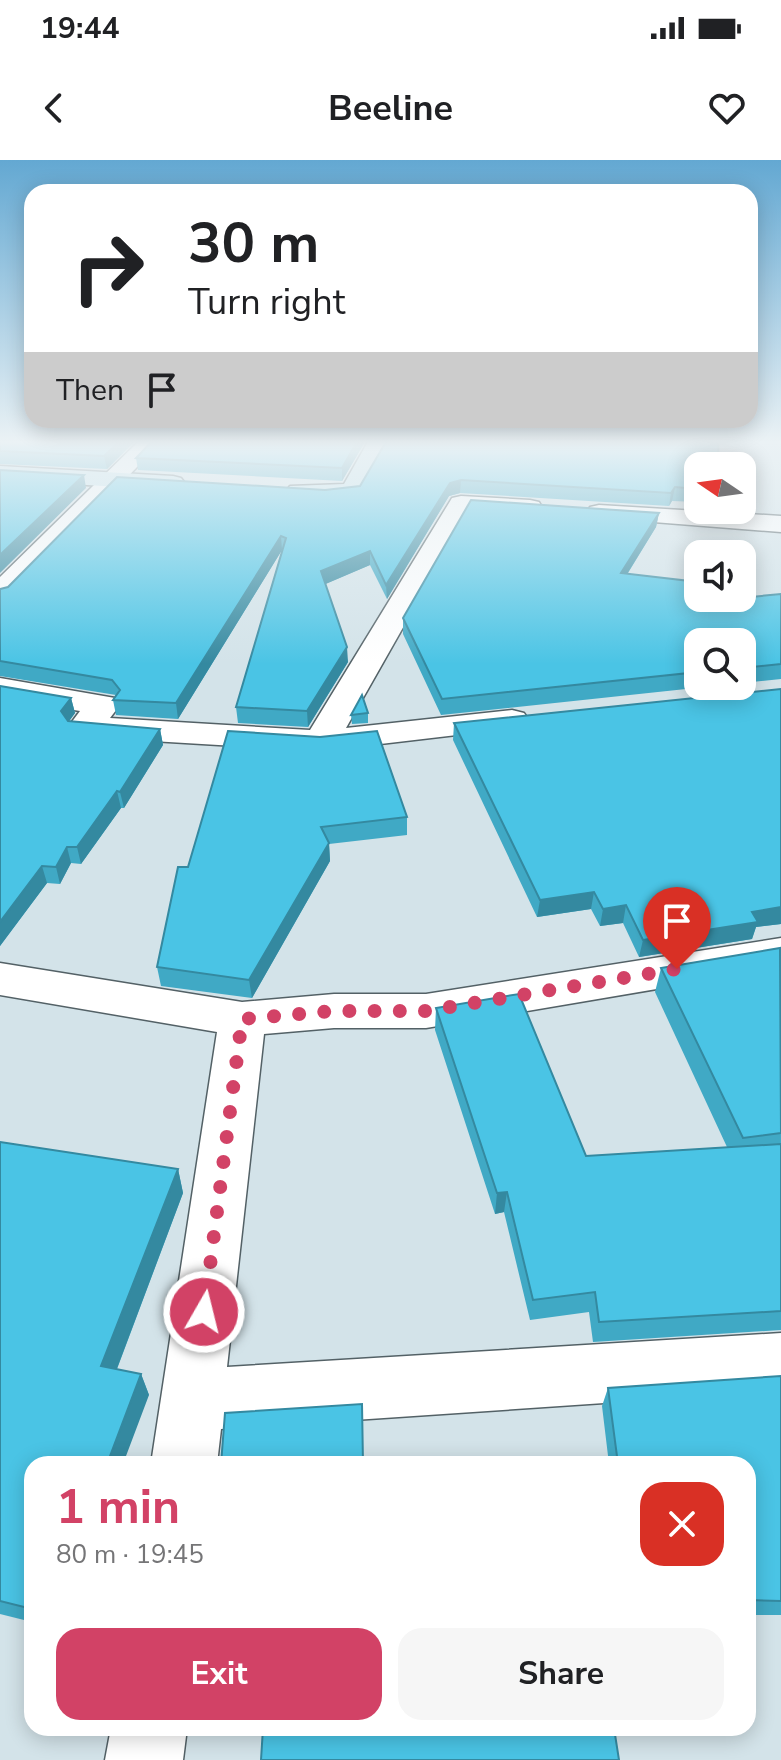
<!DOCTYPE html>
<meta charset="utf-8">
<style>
:root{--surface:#fff;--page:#f6f6f6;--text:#202124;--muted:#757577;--accent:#d24266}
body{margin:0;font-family:"Nunito Sans",sans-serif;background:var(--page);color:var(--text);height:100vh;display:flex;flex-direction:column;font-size:30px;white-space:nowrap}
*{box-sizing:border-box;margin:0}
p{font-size:26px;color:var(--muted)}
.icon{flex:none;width:44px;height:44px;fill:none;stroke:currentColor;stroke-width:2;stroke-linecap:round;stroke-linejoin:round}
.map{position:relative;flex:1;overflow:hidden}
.panel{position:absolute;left:24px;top:1296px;width:732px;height:280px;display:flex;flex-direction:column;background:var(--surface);border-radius:24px;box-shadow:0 4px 20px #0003}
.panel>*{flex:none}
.hud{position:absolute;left:24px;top:24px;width:734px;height:244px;border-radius:24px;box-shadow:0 4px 20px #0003;background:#fff;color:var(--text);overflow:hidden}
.needle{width:52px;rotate:283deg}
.fabs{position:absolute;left:684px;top:292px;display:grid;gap:16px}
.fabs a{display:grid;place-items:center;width:72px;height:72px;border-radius:16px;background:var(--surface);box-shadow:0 4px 20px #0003;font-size:40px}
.pin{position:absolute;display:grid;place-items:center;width:68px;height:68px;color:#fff;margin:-82px -34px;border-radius:50% 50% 50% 0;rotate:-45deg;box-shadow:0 0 8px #0007}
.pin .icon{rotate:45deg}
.me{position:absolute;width:88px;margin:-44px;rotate:8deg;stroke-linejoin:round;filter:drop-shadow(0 0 6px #0008)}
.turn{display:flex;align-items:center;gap:28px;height:168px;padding:0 32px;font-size:36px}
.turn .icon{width:104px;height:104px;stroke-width:2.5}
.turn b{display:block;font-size:56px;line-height:68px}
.then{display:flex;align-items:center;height:76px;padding:0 32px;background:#0003;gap:16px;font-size:30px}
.round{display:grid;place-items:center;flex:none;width:84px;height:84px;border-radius:24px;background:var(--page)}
.summary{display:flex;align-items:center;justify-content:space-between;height:136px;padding:0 32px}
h1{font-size:48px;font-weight:700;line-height:60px;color:var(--accent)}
.action{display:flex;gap:16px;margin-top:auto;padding:16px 32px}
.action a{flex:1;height:92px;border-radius:24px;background:var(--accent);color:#fff;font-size:32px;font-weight:700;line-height:92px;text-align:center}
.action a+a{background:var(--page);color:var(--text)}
.status{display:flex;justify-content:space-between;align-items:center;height:56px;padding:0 40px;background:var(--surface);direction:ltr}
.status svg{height:22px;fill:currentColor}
header{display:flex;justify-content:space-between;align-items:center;height:104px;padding:0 32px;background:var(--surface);font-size:36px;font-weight:700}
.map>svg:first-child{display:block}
</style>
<div class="status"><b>19:44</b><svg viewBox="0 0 49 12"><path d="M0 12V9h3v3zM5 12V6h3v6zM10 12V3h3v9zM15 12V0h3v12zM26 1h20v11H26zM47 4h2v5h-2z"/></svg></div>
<header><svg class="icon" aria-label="back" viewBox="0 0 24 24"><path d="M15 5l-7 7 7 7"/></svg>Beeline<svg class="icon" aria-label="heart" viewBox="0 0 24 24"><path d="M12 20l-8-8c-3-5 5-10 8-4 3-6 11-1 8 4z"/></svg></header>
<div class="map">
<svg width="781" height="1600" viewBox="0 0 781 1600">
<rect width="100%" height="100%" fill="#d3e3e9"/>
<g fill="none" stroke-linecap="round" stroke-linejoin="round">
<!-- street casing -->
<g stroke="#536166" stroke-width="3">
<path id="street" d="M 140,280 L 163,280 L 10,439 L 0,442 L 0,417 Z
M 461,336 L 530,340 L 539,342 L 542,347 L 539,352 L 530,354 L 469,351 L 346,568 L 512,550 L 524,553 L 529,560 L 524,567 L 321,591 L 85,577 L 73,574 L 68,567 L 80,551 L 0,538 L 0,518 L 115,538 L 120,545 L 110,558 L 310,570 L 449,343 L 452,338 Z
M 599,345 L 781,356 L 781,372 L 590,357 L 587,352 L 590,347 Z
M 781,778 L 781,808 L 426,868 L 334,868 L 264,874 L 227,1207 L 781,1173 L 781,1231 L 221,1269 L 217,1304 L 151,1304 L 217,872 L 0,835 L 0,803 L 242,842 L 334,834 L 426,834 Z
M 111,1568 L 187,1568 L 183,1600 L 105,1600 Z"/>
</g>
<!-- secondary casing -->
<g stroke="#536166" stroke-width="3">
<path id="secondary" d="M 369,280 L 391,280 L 360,336 L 298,338 L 290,336 L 286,331 L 290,326 L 344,324 Z
M 0,306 L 173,316 L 181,318 L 185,323 L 181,328 L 173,330 L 0,320 Z"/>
</g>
<!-- street -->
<use href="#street" fill="#fff" fill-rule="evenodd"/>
<!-- secondary -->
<use href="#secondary" fill="#c3e4ed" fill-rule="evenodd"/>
</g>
<!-- wall -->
<path fill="#40a9c5" d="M 0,280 L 136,280 L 107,309 L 0,304 Z
M 153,280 L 366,280 L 342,321 L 138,310 L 136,298 Z
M 698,306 L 698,342 L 672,341 L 669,346 L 460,333 L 449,336 L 387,439 L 370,405 L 325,424 L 348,502 L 308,567 L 238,563 L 236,547 L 282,390 L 178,559 L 116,555 L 113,540 L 116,535 L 0,516 L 0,429 L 325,330 L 360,326 Z
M 659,353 L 656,367 L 628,413 L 730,439 L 781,434 L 781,519 L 742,523 L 742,482 L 698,482 L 698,526 L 714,526 L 441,555 L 403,474 L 403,458 Z
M 0,526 L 71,538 L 75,553 L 69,561 L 160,569 L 163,585 L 124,648 L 121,648 L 81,704 L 71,703 L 60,724 L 47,723 L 0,786 Z
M 781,529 L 781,764 L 756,767 L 752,779 L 639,797 L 623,763 L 600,766 L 591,749 L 537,757 L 453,580 L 454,563 Z
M 368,553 L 368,563 L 352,564 L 351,555 Z
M 320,577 L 407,657 L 407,675 L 329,684 L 330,701 L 252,838 L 161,826 L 157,807 L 188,707 Z
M 781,790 L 781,1170 L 593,1182 L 589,1152 L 530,1160 L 504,1052 L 495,1054 L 435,870 L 436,848 L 586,996 L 727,987 L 655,832 L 661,808 Z
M 0,982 L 178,1009 L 183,1033 L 117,1209 L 141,1214 L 149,1235 L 32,1304 L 32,1462 L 0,1454 Z
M 781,1216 L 781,1455 L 748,1455 L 748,1304 L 609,1304 L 602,1246 L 608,1228 Z"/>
<!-- shaded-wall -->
<path fill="#3489a0" d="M 121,280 L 136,280 L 107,309 L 104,296 Z
M 358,280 L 366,280 L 342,321 L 342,308 Z
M 84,315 L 86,328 L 0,413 L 0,395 Z
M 461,320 L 460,333 L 449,336 L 387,439 L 386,425 L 450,323 Z
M 675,327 L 672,341 L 669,346 L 671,333 Z
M 659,353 L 656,367 L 619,427 L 621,413 Z
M 281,376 L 282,390 L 178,559 L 176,543 Z
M 370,391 L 370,405 L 321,426 L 321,411 Z
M 347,487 L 348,502 L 308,567 L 307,551 Z
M 71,538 L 75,553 L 65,567 L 61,551 Z
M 160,569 L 163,585 L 124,648 L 120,632 Z
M 117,631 L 121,648 L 81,704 L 77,687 Z
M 329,683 L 330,701 L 252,838 L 249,820 Z
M 67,687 L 71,703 L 60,724 L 56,707 Z
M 42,706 L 47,723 L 0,786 L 0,762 Z
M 594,732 L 591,749 L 537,757 L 540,740 Z
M 626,745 L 623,763 L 600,766 L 603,749 Z
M 781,747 L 781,764 L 756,767 L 752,779 L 639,797 L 643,780 L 752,752 Z
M 178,1009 L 183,1033 L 110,1227 L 101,1206 Z
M 507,1032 L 504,1052 L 495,1054 L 497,1033 Z
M 141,1214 L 149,1235 L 123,1304 L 107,1304 Z"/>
<!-- building -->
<path fill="#4ac4e5" stroke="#3489a0" stroke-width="2" d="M 0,280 L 121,280 L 104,296 L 0,291 Z
M 153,280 L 358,280 L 342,308 L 136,298 Z
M 387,280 L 718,280 L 719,306 L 698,306 L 698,329 L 675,327 L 671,333 L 461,320 L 450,323 L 386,425 L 370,391 L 321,411 L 347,487 L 307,551 L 236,547 L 286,378 L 281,376 L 176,543 L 113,540 L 120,530 L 112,520 L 0,501 L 0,429 L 8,427 L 117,317 L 325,330 L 360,326 Z
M 0,310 L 84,315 L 0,395 Z
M 471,340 L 659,353 L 621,413 L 698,422 L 698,438 L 729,438 L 730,439 L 781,434 L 781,504 L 742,508 L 742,482 L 698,482 L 698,512 L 442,539 L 403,458 Z
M 0,526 L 71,538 L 61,551 L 68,561 L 160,569 L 120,632 L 117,631 L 77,687 L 67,687 L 56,707 L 42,706 L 0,762 Z
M 781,529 L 781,747 L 752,752 L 758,762 L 643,780 L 626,745 L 603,749 L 594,732 L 540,740 L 454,563 Z
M 362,535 L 368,553 L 351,555 Z
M 228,571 L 320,577 L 377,571 L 407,657 L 321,667 L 329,683 L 249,820 L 157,807 L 178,707 L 188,707 Z
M 780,788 L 781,973 L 743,978 L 661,808 Z
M 519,834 L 586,996 L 781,984 L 781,1151 L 599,1162 L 595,1132 L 533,1140 L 507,1032 L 497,1033 L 436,848 Z
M 0,982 L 178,1009 L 101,1206 L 141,1214 L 107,1304 L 32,1304 L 32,1449 L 0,1441 Z
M 781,1216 L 781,1441 L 748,1440 L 748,1304 L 618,1304 L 608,1228 Z
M 362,1244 L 363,1304 L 221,1304 L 225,1253 Z
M 263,1568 L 614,1568 L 619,1600 L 261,1600 Z"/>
<!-- sky -->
<linearGradient id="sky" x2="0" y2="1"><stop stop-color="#63a8d2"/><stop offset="0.56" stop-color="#ebf2f5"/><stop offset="1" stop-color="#ebf2f5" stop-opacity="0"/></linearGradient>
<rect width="781" height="504" fill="url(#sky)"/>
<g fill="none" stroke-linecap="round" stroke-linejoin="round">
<!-- route -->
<path stroke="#d24266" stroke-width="14" stroke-dasharray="0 25.2" d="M 204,1152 L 242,859 L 334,851 L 426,851 L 677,809"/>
</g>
</svg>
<div class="fabs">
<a><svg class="needle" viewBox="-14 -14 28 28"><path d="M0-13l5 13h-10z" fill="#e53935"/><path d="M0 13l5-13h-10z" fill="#757577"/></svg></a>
<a><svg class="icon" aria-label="sound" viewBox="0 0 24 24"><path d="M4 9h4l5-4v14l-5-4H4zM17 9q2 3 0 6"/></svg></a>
<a><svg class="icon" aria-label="search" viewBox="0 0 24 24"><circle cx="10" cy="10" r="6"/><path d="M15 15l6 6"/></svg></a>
</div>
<div class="pin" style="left:677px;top:809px;background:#d93025"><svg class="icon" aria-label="arrive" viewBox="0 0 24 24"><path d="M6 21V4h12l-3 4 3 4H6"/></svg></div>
<svg class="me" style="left:204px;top:1152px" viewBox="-20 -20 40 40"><circle r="17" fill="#d24266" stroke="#fff" stroke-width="3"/><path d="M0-11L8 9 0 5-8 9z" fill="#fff"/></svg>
<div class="hud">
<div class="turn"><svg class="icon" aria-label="right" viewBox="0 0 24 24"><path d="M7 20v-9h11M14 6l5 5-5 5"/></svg><div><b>30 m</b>Turn right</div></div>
<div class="then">Then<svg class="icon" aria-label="arrive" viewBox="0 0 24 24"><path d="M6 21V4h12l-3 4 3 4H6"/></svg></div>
</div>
<section class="panel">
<div class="summary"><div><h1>1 min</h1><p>80 m · 19:45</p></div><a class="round" style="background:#d93025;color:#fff"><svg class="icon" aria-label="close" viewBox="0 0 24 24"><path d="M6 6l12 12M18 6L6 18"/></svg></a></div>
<div class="action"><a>Exit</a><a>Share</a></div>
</section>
</div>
